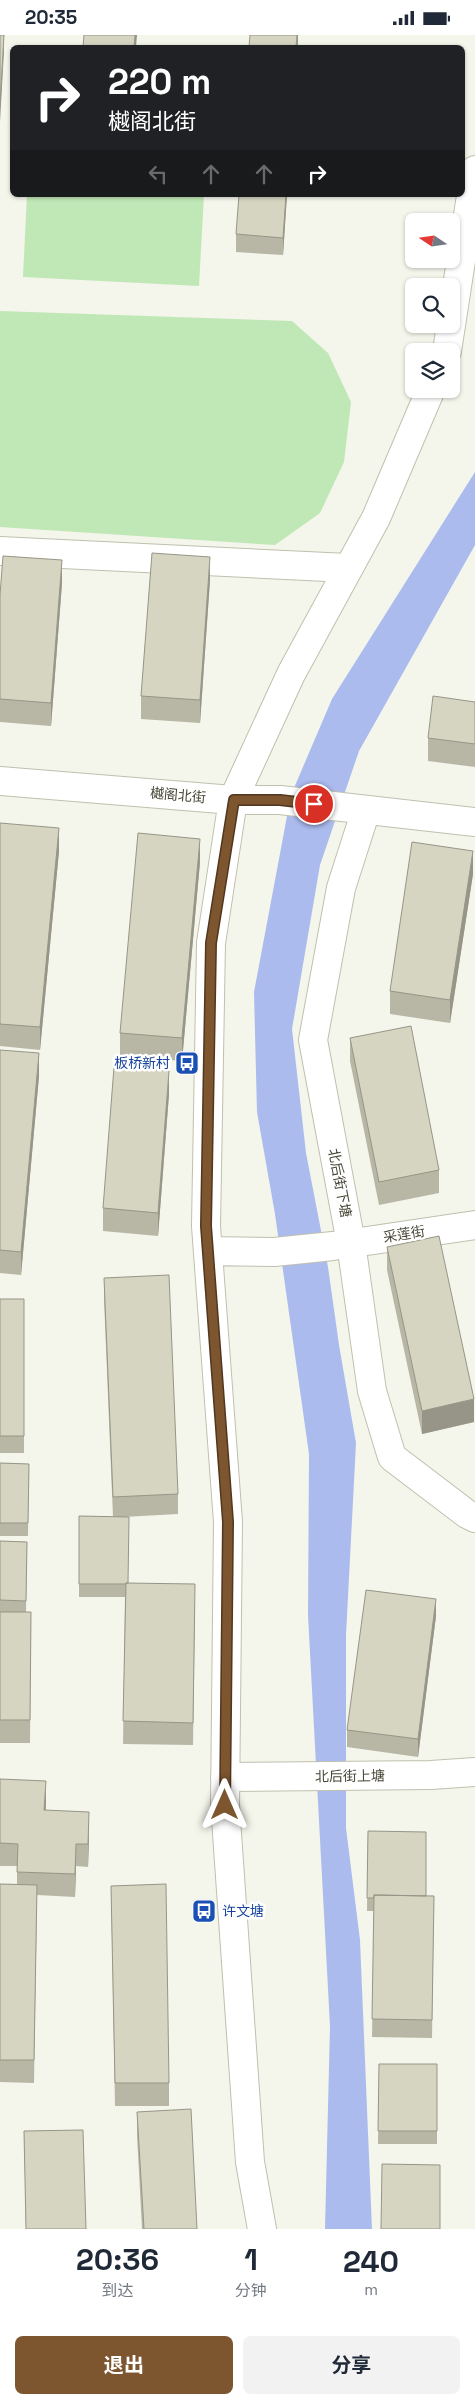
<!DOCTYPE html>
<html lang="zh">
<meta charset="utf-8">
<style>
:root{--surface:#fff;--page:#f2f2f3;--text:#1f2937;--muted:#747a83;--accent:#7d552f}
body{margin:0;font-family:"Space Grotesk","Noto Sans SC",sans-serif;background:var(--page);color:var(--text);height:100vh;display:flex;flex-direction:column;font-size:19px;white-space:nowrap}
*{box-sizing:border-box;margin:0}
p{font-size:16px;color:var(--muted)}
.icon{flex:none;width:28px;height:28px;fill:none;stroke:currentColor;stroke-width:2;stroke-linecap:round;stroke-linejoin:round}
.map{position:relative;height:2194px;overflow:hidden}
.drawer{display:flex;flex-direction:column;background:var(--surface);flex:1}
.drawer>*{flex:none}
.top-card{position:absolute;left:10px;top:10px;width:455px;height:152px;border-radius:8px;box-shadow:0 1px 4px #0004;background:#202124;color:#fff;overflow:hidden}
.needle{width:32px;rotate:283deg}
.controls{position:absolute;left:405px;top:178px;display:grid;gap:10px}
.controls a{display:grid;place-items:center;width:55px;height:55px;border-radius:8px;background:var(--surface);box-shadow:0 1px 4px #0004;font-size:25px}
.pin{position:absolute;display:grid;place-items:center;width:42px;height:42px;color:#fff;margin:-21px;border:2px solid #fff;border-radius:50%;box-shadow:0 1px 5px #0007}
.me{position:absolute;width:55px;margin:-28px;rotate:0deg;stroke-linejoin:round;filter:drop-shadow(0 0 4px #0008)}
.turn{display:flex;align-items:center;gap:18px;height:105px;padding:0 15px;font-size:22px}
.turn .icon{width:65px;height:65px;stroke-width:2.5}
.turn b{display:block;font-size:35px;line-height:42px}
.lanes{display:flex;align-items:center;height:48px;padding:0 15px;background:#0003;justify-content:center;gap:25px;direction:ltr}
.lanes .off{opacity:.35}
.eta{display:flex;justify-content:space-evenly;align-items:center;height:85px;text-align:center}
.eta b{font-size:30px;font-weight:700;line-height:35px}
.button{display:flex;gap:10px;margin-top:auto;padding:10px 15px}
.button a{flex:1;height:58px;border-radius:8px;background:var(--accent);color:#fff;font-size:20px;font-weight:700;line-height:58px;text-align:center}
.button a+a{background:var(--page);color:var(--text)}
.status{display:flex;justify-content:space-between;align-items:center;height:35px;padding:0 25px;background:var(--surface);direction:ltr}
.status svg{height:14px;fill:currentColor}
.map>svg:first-child{display:block}
</style>
<div class="status"><b>20:35</b><svg viewBox="0 0 49 12"><path d="M0 12V9h3v3zM5 12V6h3v6zM10 12V3h3v9zM15 12V0h3v12zM26 1h20v11H26zM47 4h2v5h-2z"/></svg></div>
<div class="map">
<svg width="475" height="2194" viewBox="0 0 475 2194">
<rect width="100%" height="100%" fill="#f4f5eb"/>
<!-- green -->
<path fill="#c0e7b6" d="M 27,160 L 204,160 L 199,251 L 23,242 Z
M 0,276 L 292,286 L 328,318 L 351,367 L 344,427 L 320,478 L 275,510 L 0,492 Z"/>
<!-- water -->
<path fill="#abbbee" d="M 475,437 L 475,510 L 359,716 L 320,830 L 292,994 L 306,1118 L 328,1232 L 339,1310 L 356,1408 L 346,1600 L 346,1793 L 360,1905 L 372,2194 L 325,2194 L 330,1991 L 308,1580 L 309,1419 L 275,1179 L 257,1077 L 254,957 L 291,760 L 332,664 Z"/>
<g fill="none" stroke-linecap="round" stroke-linejoin="round">
<!-- minor casing -->
<g stroke="#c0c0ae" stroke-width="30">
<path id="minor" d="M 447,316 L 475,135
M 0,516 L 348,533
M 0,746 L 233,765 L 280,765 L 475,787
M 366,775 L 341,853 L 313,1005 L 351,1208 L 372,1356 L 392,1422 L 467,1479 L 475,1483
M 208,1216 L 274,1217 L 333,1211 L 475,1190
M 225,1742 L 431,1740 L 475,1737
M 262,2194 L 250,2127 L 225,1770 L 228,1487 L 206,1191 L 211,908 L 233,765 L 291,639 L 376,483 L 431,354"/>
</g>
<!-- minor -->
<use href="#minor" stroke="#fff" stroke-width="28"/>
</g>
<!-- wall -->
<path fill="#b8b7a6" d="M 287,160 L 283,220 L 236,217 L 236,199 Z
M 210,545 L 200,688 L 141,684 L 141,661 Z
M 62,548 L 51,691 L 0,687 L 0,560 Z
M 475,667 L 475,732 L 428,726 L 428,703 Z
M 0,788 L 59,816 L 40,1015 L 0,1011 Z
M 200,827 L 182,1026 L 120,1021 L 120,998 Z
M 473,839 L 450,988 L 390,979 L 390,956 Z
M 350,1003 L 439,1135 L 439,1158 L 379,1170 L 350,1026 Z
M 0,1015 L 39,1041 L 21,1240 L 0,1238 Z
M 169,1059 L 158,1201 L 103,1196 L 103,1173 Z
M 387,1212 L 474,1387 L 422,1399 L 387,1235 Z
M 104,1243 L 178,1459 L 178,1479 L 123,1482 L 128,1548 L 195,1572 L 193,1710 L 123,1709 L 125,1562 L 79,1562 L 79,1481 L 113,1482 L 104,1264 Z
M 0,1264 L 24,1264 L 24,1418 L 0,1418 Z
M 0,1428 L 29,1429 L 28,1501 L 0,1501 Z
M 0,1506 L 27,1507 L 26,1577 L 31,1577 L 30,1708 L 0,1708 Z
M 436,1581 L 418,1722 L 347,1712 L 347,1695 Z
M 0,1744 L 46,1769 L 46,1775 L 89,1800 L 88,1832 L 76,1831 L 75,1862 L 37,1860 L 34,2048 L 0,2047 L 0,1849 L 17,1849 L 17,1831 L 0,1831 Z
M 368,1796 L 426,1861 L 434,1861 L 432,2003 L 372,2002 L 374,1876 L 367,1876 Z
M 111,1851 L 169,2048 L 169,2071 L 115,2071 Z
M 379,2029 L 437,2029 L 437,2109 L 378,2109 Z
M 137,2077 L 197,2194 L 142,2194 L 137,2100 Z
M 24,2096 L 86,2194 L 26,2194 Z"/>
<!-- shaded-wall -->
<path fill="#969587" d="M 4,0 L 4,16 L 0,87 L 0,70 Z
M 135,0 L 137,0 L 136,12 L 134,12 Z
M 297,0 L 298,0 L 298,12 L 296,12 Z
M 286,160 L 287,160 L 283,220 L 283,203 Z
M 210,522 L 210,545 L 200,688 L 200,665 Z
M 62,525 L 62,548 L 51,691 L 51,668 Z
M 59,793 L 59,816 L 40,1015 L 40,992 Z
M 200,804 L 200,827 L 182,1026 L 182,1003 Z
M 473,816 L 473,839 L 450,988 L 450,965 Z
M 39,1018 L 39,1041 L 21,1240 L 21,1217 Z
M 169,1036 L 169,1059 L 158,1201 L 158,1178 Z
M 474,1364 L 474,1387 L 422,1399 L 422,1376 Z
M 436,1564 L 436,1581 L 418,1722 L 418,1704 Z
M 46,1746 L 46,1769 L 44,1798 L 44,1775 Z
M 89,1777 L 89,1800 L 88,1832 L 88,1809 Z
M 76,1809 L 76,1831 L 75,1862 L 75,1839 Z"/>
<!-- building -->
<path fill="#d6d5c1" stroke="#969587" d="M 0,0 L 4,0 L 0,70 Z
M 84,0 L 135,0 L 134,12 L 83,12 Z
M 250,0 L 297,0 L 296,12 L 249,12 Z
M 239,160 L 286,160 L 283,203 L 236,199 Z
M 152,518 L 210,522 L 200,665 L 141,661 Z
M 3,521 L 62,525 L 51,668 L 0,664 L 0,560 Z
M 433,661 L 475,667 L 475,709 L 428,703 Z
M 0,788 L 59,793 L 40,992 L 0,989 Z
M 138,798 L 200,804 L 182,1003 L 120,998 Z
M 412,807 L 473,816 L 450,965 L 390,956 Z
M 411,991 L 439,1135 L 379,1147 L 350,1003 Z
M 0,1015 L 39,1018 L 21,1217 L 0,1215 Z
M 114,1032 L 169,1036 L 158,1178 L 103,1173 Z
M 439,1201 L 474,1364 L 422,1376 L 387,1212 Z
M 169,1240 L 178,1459 L 113,1462 L 104,1243 Z
M 0,1264 L 24,1264 L 24,1401 L 0,1401 Z
M 0,1428 L 29,1429 L 28,1488 L 0,1488 Z
M 79,1481 L 129,1482 L 128,1548 L 126,1548 L 126,1549 L 79,1549 Z
M 0,1506 L 27,1507 L 26,1566 L 0,1565 Z
M 126,1548 L 195,1549 L 193,1688 L 123,1686 Z
M 366,1555 L 436,1564 L 418,1704 L 347,1695 Z
M 0,1577 L 31,1577 L 30,1685 L 0,1685 Z
M 0,1744 L 46,1746 L 44,1775 L 89,1777 L 88,1809 L 76,1809 L 75,1839 L 17,1837 L 18,1809 L 0,1808 Z
M 368,1796 L 426,1797 L 426,1861 L 374,1860 L 374,1863 L 367,1863 Z
M 0,1849 L 37,1850 L 34,2025 L 0,2025 Z
M 166,1849 L 169,2048 L 115,2048 L 111,1851 Z
M 374,1860 L 434,1861 L 432,1985 L 372,1984 Z
M 379,2029 L 437,2029 L 437,2096 L 378,2096 Z
M 191,2074 L 197,2194 L 144,2194 L 137,2077 Z
M 83,2095 L 86,2194 L 26,2194 L 24,2096 Z
M 382,2129 L 440,2130 L 440,2194 L 381,2194 Z"/>
<g fill="none" stroke-linecap="round" stroke-linejoin="round">
<!-- route casing -->
<g stroke="#51371f" stroke-width="12">
<path id="route" d="M 225,1770 L 228,1487 L 206,1191 L 211,908 L 234,765 L 280,765 L 314,769"/>
</g>
<!-- route -->
<use href="#route" stroke="#7d552f" stroke-width="9"/>
</g>
<!-- icons -->
<defs>
<g id="bus-square" transform="scale(1.25)"><rect x="-9" y="-9" width="18" height="18" rx="4" fill="#1a4fb4" stroke="#fff"/><path d="M-5-6H5V4H4V6H2V4H-2V6H-4V4H-5ZM-3.5-4V0h7V-4ZM-3.5 1.2v1.5H-2V1.2ZM2 1.2v1.5H3.5V1.2Z" fill="#fff"/></g>
</defs>
<g fill-rule="evenodd">
<use href="#bus-square" x="187" y="1028"/>
<use href="#bus-square" x="204" y="1876"/>
</g>
<g text-anchor="middle" dominant-baseline="central" stroke-width="5" stroke-linejoin="round" paint-order="stroke">
<!-- street labels -->
<g font-size="14" fill="#494839" stroke="#fff">
<text transform="translate(178 760) rotate(5)">樾阁北街</text>
<text transform="translate(340 1148) rotate(79)">北后街下塘</text>
<text transform="translate(404 1199) rotate(-9)">采莲街</text>
<text transform="translate(350 1741) rotate(-1)">北后街上塘</text>
</g>
<!-- transit labels -->
<g font-size="14" fill="#164399" stroke="#fff" text-anchor="end">
<text x="170" y="1028">板桥新村</text>
<text x="222" y="1876" text-anchor="start">许文塘</text>
</g>
</g>
</svg>
<div class="controls">
<a><svg class="needle" viewBox="-14 -14 28 28"><path d="M0-13l5 13h-10z" fill="#e53935"/><path d="M0 13l5-13h-10z" fill="#747a83"/></svg></a>
<a><svg class="icon" aria-label="search" viewBox="0 0 24 24"><circle cx="10" cy="10" r="6"/><path d="M15 15l6 6"/></svg></a>
<a><svg class="icon" aria-label="layers" viewBox="0 0 24 24"><path d="M12 4l9 5-9 5-9-5zM3 14l9 5 9-5"/></svg></a>
</div>
<div class="pin" style="left:314px;top:769px;background:#d93025"><svg class="icon" aria-label="arrive" viewBox="0 0 24 24"><path d="M6 21V4h12l-3 4 3 4H6"/></svg></div>
<svg class="me" style="left:225px;top:1770px" viewBox="-20 -20 40 40"><path d="M0-17L14 15 0 8-14 15z" fill="#7d552f" stroke="#fff" stroke-width="4"/></svg>
<div class="top-card">
<div class="turn"><svg class="icon" aria-label="right" viewBox="0 0 24 24"><path d="M7 20v-9h11M14 6l5 5-5 5"/></svg><div><b>220 m</b>樾阁北街</div></div>
<div class="lanes"><svg class="icon off" aria-label="left" viewBox="0 0 24 24"><path d="M17 20v-9H6M10 6l-5 5 5 5"/></svg><svg class="icon off" aria-label="ahead" viewBox="0 0 24 24"><path d="M12 20V5M6 11l6-6 6 6"/></svg><svg class="icon off" aria-label="ahead" viewBox="0 0 24 24"><path d="M12 20V5M6 11l6-6 6 6"/></svg><svg class="icon" aria-label="right" viewBox="0 0 24 24"><path d="M7 20v-9h11M14 6l5 5-5 5"/></svg></div>
</div>
</div>
<section class="drawer">
<div class="eta">
<div><b>20:36</b><p>到达</p></div>
<div><b>1</b><p>分钟</p></div>
<div><b>240</b><p>m</p></div>
</div>
<div class="button"><a>退出</a><a>分享</a></div>
</section>
